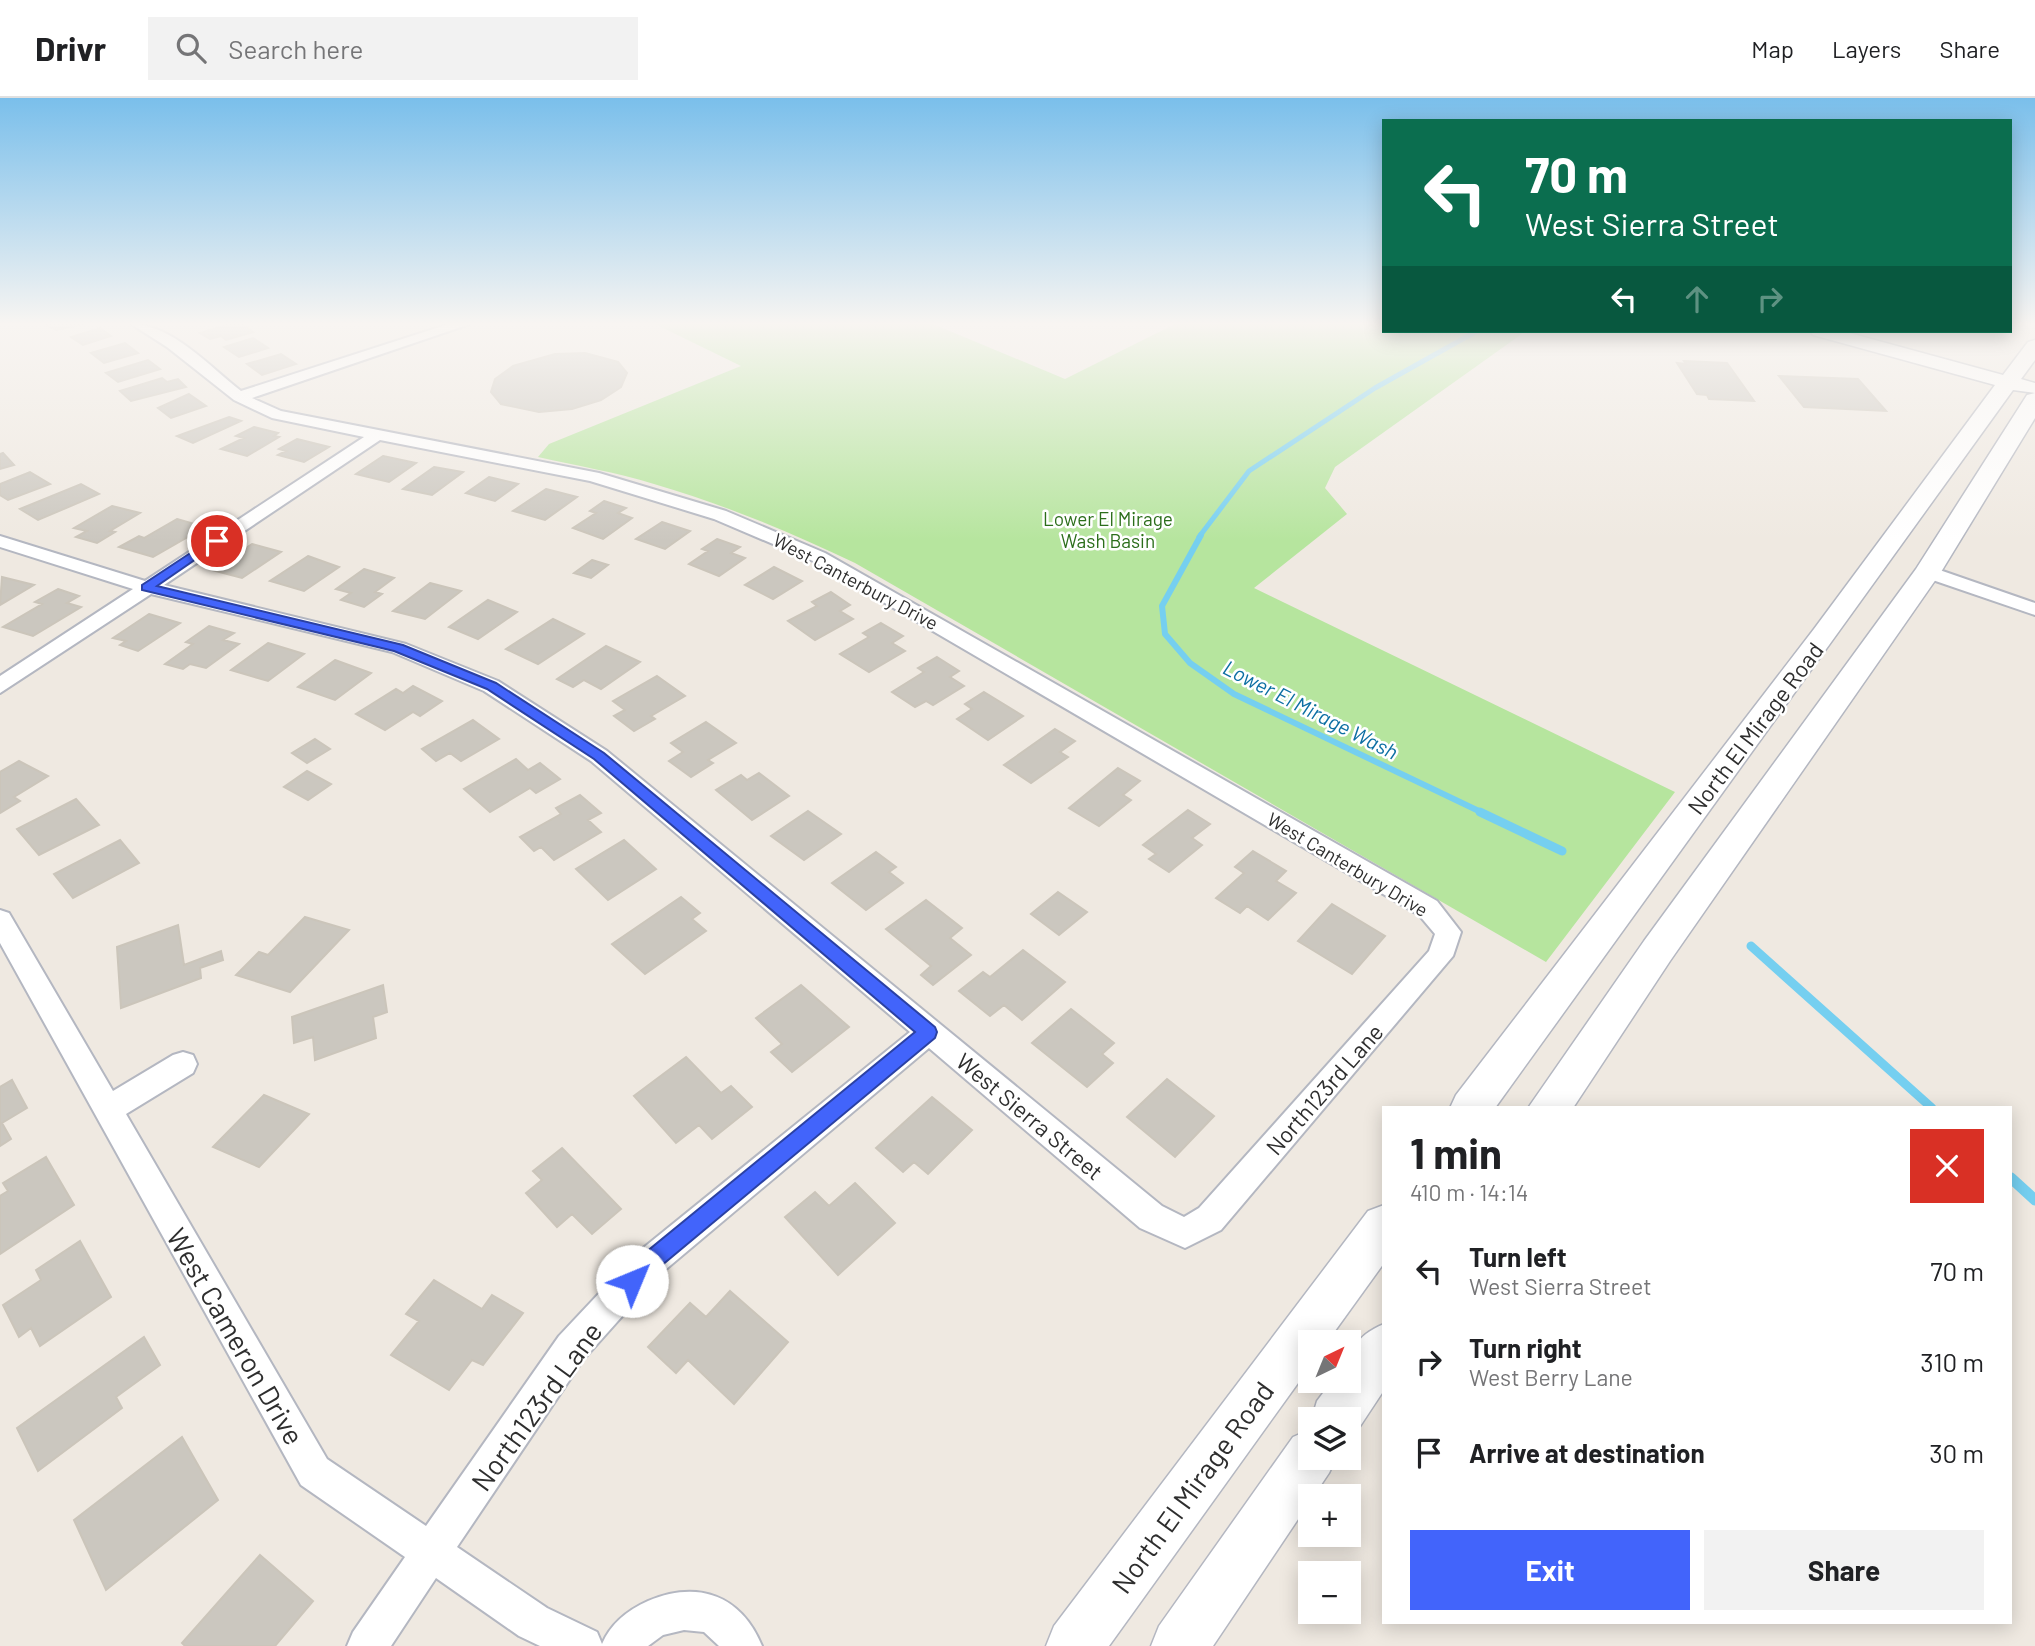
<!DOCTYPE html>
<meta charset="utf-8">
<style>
:root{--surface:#fff;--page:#f2f2f2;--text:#202124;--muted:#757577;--line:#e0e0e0;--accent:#4264fb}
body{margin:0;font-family:Barlow,sans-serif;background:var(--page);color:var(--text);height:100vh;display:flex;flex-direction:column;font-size:26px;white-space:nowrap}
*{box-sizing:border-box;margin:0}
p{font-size:23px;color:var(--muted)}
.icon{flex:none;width:38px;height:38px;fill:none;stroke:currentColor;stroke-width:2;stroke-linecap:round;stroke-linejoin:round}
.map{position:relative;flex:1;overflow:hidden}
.side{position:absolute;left:1382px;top:1008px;width:630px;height:518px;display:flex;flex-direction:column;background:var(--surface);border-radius:0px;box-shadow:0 4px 18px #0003}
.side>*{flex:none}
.hud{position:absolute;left:1382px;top:21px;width:630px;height:214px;border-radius:0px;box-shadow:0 4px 18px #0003;background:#0b6e4f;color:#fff;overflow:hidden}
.needle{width:46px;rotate:43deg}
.tools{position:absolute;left:1298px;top:1232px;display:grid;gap:14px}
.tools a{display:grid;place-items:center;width:63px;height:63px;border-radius:0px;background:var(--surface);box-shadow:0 4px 18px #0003;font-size:35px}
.pin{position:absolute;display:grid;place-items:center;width:60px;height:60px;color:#fff;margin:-30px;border:4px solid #fff;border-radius:50%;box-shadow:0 2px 7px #0007}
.me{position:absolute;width:77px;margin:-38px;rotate:45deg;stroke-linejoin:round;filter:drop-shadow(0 0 5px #0008)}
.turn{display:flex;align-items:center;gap:24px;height:147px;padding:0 28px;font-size:32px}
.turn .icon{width:91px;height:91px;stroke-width:2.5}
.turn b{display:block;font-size:49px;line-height:60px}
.lanes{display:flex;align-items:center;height:66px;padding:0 28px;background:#0003;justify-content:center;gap:35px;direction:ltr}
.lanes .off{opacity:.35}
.round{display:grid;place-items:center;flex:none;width:74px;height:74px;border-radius:0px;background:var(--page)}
.headline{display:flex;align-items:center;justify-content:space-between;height:119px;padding:0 28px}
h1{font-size:42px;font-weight:700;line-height:52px}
.action{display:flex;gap:14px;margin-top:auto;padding:14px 28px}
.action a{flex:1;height:80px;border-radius:0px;background:var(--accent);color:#fff;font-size:28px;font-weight:700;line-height:80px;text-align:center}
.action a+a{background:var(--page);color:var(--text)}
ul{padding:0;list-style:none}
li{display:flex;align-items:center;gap:21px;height:91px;padding:0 28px}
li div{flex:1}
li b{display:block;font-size:26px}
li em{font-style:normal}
header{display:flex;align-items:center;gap:42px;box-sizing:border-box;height:98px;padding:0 35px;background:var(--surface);border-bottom:2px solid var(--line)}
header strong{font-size:33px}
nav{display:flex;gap:38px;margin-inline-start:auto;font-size:24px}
.search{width:490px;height:63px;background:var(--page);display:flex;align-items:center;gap:18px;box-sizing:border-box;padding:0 24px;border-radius:0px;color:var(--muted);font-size:26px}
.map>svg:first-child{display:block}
</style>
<header>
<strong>Drivr</strong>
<div class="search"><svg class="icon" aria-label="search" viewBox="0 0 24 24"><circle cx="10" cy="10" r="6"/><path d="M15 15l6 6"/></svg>Search here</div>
<nav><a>Map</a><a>Layers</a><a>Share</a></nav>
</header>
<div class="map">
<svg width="2035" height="1548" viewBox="0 0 2035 1548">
<rect width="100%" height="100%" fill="#efe9e1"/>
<!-- green -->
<path fill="#b6e59e" d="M 655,226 L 933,226 L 1065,281 L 1175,226 L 1384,226 L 1384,233 L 1526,233 L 1335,369 L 1325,390 L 1347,416 L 1254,490 L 1675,694 L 1546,864 L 855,465 C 790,434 723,406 654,386 C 616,374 577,368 538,359 L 549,346 L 741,268 Z"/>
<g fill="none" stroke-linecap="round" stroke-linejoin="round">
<!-- stream-far3 -->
<path stroke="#75cff0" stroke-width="5" d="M 1199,439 L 1249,373 L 1375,290 L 1477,233"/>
<!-- stream-far2 -->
<path stroke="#75cff0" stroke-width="6" d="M 1201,437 L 1162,508 L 1165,536 L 1190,565 L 1234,596 L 1483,715"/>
<!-- stream-far1 -->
<path stroke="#75cff0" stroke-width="9" d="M 1480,714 L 1562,753
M 1751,848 L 1932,1010"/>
<!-- stream -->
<path stroke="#75cff0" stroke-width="11" d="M 2011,1080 L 2035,1102"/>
</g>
<!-- building -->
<path fill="#cbc7bf" stroke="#cbc5ba" stroke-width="2" d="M 44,226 L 84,226 L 56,232 Z
M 229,226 L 242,226 L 253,234 L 226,242 L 221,238 L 210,241 L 200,235 Z
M 100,230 L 111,238 L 83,247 L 71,239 Z
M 253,240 L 268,250 L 239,259 L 224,249 Z
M 125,245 L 138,255 L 104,265 L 91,255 Z
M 585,255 L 618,264 L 627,275 L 621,289 L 601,302 L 572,311 L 539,314 L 501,306 L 491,294 L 495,281 L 513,268 L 555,256 Z
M 281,256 L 296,266 L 262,277 L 247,266 Z
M 148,262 L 160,271 L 118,284 L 106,275 Z
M 1684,263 L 1727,265 L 1754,303 L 1709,301 L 1707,297 L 1697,296 L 1677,265 L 1686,266 Z
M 1779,278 L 1858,281 L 1886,313 L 1804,309 Z
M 162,280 L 167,284 L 178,281 L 186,289 L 131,303 L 120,293 Z
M 189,296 L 206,308 L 171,320 L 158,310 Z
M 229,319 L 241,323 L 193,345 L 177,338 Z
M 254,329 L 278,335 L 274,338 L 279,339 L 247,358 L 221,351 L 244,340 L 236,338 Z
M 297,341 L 329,349 L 304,364 L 278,357 L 286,353 L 279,351 Z
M 3,355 L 14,367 L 0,371 L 0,356 Z
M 383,358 L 416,365 L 389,384 L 356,376 Z
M 434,369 L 463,374 L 432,397 L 403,391 Z
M 30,374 L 50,386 L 8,402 L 0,397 L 0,386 Z
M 489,379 L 518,386 L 495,403 L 466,395 Z
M 81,386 L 99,396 L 38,422 L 20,411 Z
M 546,391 L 577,399 L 545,422 L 513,413 Z
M 604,403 L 626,410 L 618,415 L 632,420 L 603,441 L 573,430 L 596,415 L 590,413 Z
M 112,408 L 140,415 L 110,433 L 115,434 L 97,445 L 76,439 L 87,433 L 74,430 Z
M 177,421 L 205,429 L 153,459 L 119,449 L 139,438 L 144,440 Z
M 662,424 L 690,433 L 665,451 L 636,441 Z
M 717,441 L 740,449 L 731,455 L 745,460 L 719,478 L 689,466 L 708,453 L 702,451 Z
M 252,446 L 281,454 L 242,480 L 212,472 Z
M 308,458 L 339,469 L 304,493 L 270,483 Z
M 592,462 L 608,467 L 591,480 L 574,475 Z
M 774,469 L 802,483 L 773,501 L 745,487 Z
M 364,471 L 394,480 L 375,494 L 382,496 L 364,509 L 341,502 L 351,495 L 336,491 Z
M 2,479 L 34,487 L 0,507 Z
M 430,485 L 461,493 L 425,521 L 393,513 Z
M 58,491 L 79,498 L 67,505 L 81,509 L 33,538 L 3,529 L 42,506 L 35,504 Z
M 831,494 L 850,507 L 840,513 L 853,521 L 815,542 L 788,523 L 817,508 L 812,504 Z
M 488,502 L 517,514 L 478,541 L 449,529 Z
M 149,516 L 180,525 L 138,553 L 120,547 L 126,543 L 113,540 Z
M 553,521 L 584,536 L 538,566 L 506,551 Z
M 881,525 L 903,538 L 892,545 L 905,553 L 869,574 L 840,556 L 869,539 L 863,535 Z
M 209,528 L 234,535 L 223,542 L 239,546 L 206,570 L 190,566 L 183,571 L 165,566 L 193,546 L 186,544 Z
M 268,545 L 304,556 L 268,583 L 231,572 Z
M 606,548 L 640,564 L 601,591 L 584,582 L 573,589 L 557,581 Z
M 937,559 L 959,573 L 950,579 L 964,588 L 933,607 L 926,603 L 915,609 L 892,594 L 924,574 L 918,570 Z
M 335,562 L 371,575 L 335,602 L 298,589 Z
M 657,578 L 685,598 L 651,618 L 655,621 L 634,633 L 614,618 L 625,612 L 613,603 Z
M 413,588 L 442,603 L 420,618 L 413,614 L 385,632 L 356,616 L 396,591 L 403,595 Z
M 984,594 L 1023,618 L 988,642 L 957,621 L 972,611 L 965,606 Z
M 473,622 L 499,641 L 461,663 L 450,655 L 436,663 L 422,651 Z
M 706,624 L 736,645 L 708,662 L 713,665 L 691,679 L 669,663 L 683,654 L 671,645 Z
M 1055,631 L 1075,643 L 1060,654 L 1068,659 L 1031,685 L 1004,667 Z
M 315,641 L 330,651 L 307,665 L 292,655 Z
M 516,661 L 528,672 L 540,665 L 560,681 L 536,695 L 530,690 L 490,714 L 464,691 Z
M 19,663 L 48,678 L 14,699 L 20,703 L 0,715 L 0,674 Z
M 1118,670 L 1140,683 L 1123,697 L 1131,702 L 1099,728 L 1069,710 Z
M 307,673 L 331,686 L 308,702 L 284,689 Z
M 759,675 L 789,698 L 752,722 L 716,692 L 741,677 L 747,682 Z
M 580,697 L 601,715 L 588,722 L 601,734 L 554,762 L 541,749 L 534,753 L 520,739 L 561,716 L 556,710 Z
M 76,701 L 99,727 L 39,757 L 17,731 Z
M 1188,712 L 1210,726 L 1192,740 L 1202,747 L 1169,774 L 1149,761 L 1156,756 L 1143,747 Z
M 808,713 L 841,736 L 804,762 L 771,738 Z
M 120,742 L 139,765 L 73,800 L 54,776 Z
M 624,742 L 656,771 L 608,802 L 576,771 Z
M 1253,753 L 1286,773 L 1276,783 L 1296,795 L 1268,822 L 1247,808 L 1240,815 L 1216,800 L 1244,775 L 1235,769 Z
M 876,754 L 896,769 L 889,774 L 903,785 L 866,812 L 832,785 Z
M 1058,794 L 1087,814 L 1059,837 L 1031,816 Z
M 681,799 L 700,815 L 692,821 L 706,833 L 645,876 L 612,846 Z
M 926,802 L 962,830 L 950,840 L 971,857 L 933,887 L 921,877 L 931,868 L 886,831 Z
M 1332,806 L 1385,838 L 1352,876 L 1298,843 Z
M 305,819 L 349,832 L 290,894 L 236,877 L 259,854 L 268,857 Z
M 178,827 L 184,867 L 221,853 L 223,862 L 200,870 L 201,880 L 121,910 L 117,849 Z
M 1023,852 L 1065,884 L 1022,922 L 1004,907 L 990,918 L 959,893 L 983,874 L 990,879 Z
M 383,887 L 387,914 L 373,919 L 376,940 L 315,962 L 313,939 L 294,945 L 292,919 Z
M 801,887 L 849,929 L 792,974 L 771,954 L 782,946 L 756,920 Z
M 1071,911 L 1114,945 L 1102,956 L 1113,965 L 1087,989 L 1032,945 Z
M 686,959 L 721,995 L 731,988 L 752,1009 L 712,1041 L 699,1027 L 676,1045 L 634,998 Z
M 1167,981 L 1214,1018 L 1175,1059 L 1127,1019 Z
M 12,982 L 27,1010 L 2,1025 L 11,1041 L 0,1048 L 0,989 Z
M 264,997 L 309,1016 L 259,1069 L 213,1049 Z
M 932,999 L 972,1032 L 928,1076 L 914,1064 L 903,1074 L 876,1050 Z
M 562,1050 L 621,1111 L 592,1136 L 572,1116 L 557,1129 L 526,1095 L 542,1082 L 533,1073 Z
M 46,1059 L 74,1107 L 0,1156 L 0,1098 L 8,1093 L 3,1085 Z
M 855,1085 L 895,1125 L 838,1177 L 785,1119 L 815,1094 L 829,1108 Z
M 80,1143 L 111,1199 L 40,1248 L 31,1230 L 19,1239 L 3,1207 L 41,1182 L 36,1172 Z
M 434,1182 L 482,1211 L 492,1197 L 523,1215 L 483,1267 L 472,1262 L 449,1292 L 391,1257 L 419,1223 L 406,1216 Z
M 730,1193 L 788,1244 L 734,1306 L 688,1262 L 676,1275 L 648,1249 L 690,1205 L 706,1219 Z
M 144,1239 L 160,1267 L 116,1299 L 122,1310 L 38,1373 L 17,1330 Z
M 182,1339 L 218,1402 L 106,1492 L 74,1422 Z
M 260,1457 L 313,1503 L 275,1548 L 185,1548 L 182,1545 Z"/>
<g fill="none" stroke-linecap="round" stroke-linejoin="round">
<!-- street casing -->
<g stroke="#b4b7c1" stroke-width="4">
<path id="street" d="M 131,226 C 172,226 210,269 241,293 L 449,226 L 470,226 L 252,300 L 281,313 L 599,375 L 726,413 L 825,455 L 1437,803 L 1461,834 L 1453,858 L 1221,1132 L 1185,1150 L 1140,1130 L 929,950 L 659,1177 L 583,1262 L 457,1449 L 547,1510 L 597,1534 L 602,1546 C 611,1525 628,1512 648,1503 C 698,1482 741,1497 762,1548 L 719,1548 L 704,1534 L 684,1532 L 663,1537 L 648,1548 L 540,1548 L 519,1538 L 436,1480 L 391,1548 L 347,1548 L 353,1534 L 405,1459 L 301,1387 L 0,845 L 0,812 L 9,815 L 113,993 L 173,957 L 183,954 L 193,957 L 197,966 L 193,975 L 126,1016 L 327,1361 L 426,1428 L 559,1238 L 637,1155 L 910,934 L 591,663 L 484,593 L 392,554 L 151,496 L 0,595 L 0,578 L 133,491 L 0,449 L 0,438 L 145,483 L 364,339 L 272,320 L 234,302 L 167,249 ZM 380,342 L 590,383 L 714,421 L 813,463 L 1419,817 L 1435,836 L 1429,853 L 1199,1110 L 1184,1119 L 1162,1108 L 607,653 L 498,583 L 406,546 L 164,487 Z
M 1928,468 L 2035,505 L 2035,517 L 1921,478 L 1919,474 Z"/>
</g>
<!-- secondary casing -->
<g stroke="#b4b7c1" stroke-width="3">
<path id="secondary" d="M 1810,233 L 1842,233 L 2003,277 L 2028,244 L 2035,242 L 2035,262 L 2021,281 L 2035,285 L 2035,295 L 2013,292 L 1495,1010 L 1450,1010 L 1456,997 L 1814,531 L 1995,287 L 1813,237 Z
M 2035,295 L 2035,320 L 1941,474 L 1670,863 L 1573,1010 L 1528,1010 L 1644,843 L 1916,471 L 2027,297 Z
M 1384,1107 L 1384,1165 L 1327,1244 L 1311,1244 L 1311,1267 L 1109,1548 L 1046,1548 L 1054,1528 L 1368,1113 Z
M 1384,1226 L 1384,1292 L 1353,1339 L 1349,1340 L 1349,1321 L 1311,1323 L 1317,1303 L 1332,1283 L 1349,1283 C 1349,1253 1355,1238 1384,1226 Z
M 1311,1331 L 1311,1360 L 1336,1360 L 1329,1375 L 1213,1548 L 1151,1548 L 1159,1528 L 1293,1339 Z"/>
</g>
<!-- street -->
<use href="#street" fill="#fff" fill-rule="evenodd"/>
<!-- secondary -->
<use href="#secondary" fill="#fff" fill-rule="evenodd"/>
</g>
<!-- sky -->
<linearGradient id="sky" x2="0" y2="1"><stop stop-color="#7abfeb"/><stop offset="0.51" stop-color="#f8f5f2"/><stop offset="1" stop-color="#f8f5f2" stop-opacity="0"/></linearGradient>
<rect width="2035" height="443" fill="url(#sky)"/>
<!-- route -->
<path fill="#4264fb" stroke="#2b41a3" stroke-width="2" d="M 213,440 L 222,443 L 157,488 L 403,547 L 496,585 L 604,655 L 935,929 L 937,934 L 935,940 L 655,1173 L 640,1190 L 632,1193 L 625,1190 L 622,1183 L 640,1159 L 915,934 L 594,661 L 487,591 L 394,553 L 142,492 L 142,487 Z"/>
<g text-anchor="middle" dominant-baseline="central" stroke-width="5" stroke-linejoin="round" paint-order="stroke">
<!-- far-park labels -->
<g font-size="19" fill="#2c6e1b" stroke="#fff">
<text x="1108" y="420">Lower El Mirage<tspan x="1108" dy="22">Wash Basin</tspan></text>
</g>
<!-- far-street labels -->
<g font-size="19" fill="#2e2e2e" stroke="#fff">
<text transform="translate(856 483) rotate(28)">West Canterbury Drive</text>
<text transform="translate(1348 766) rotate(31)">West Canterbury Drive</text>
</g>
<!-- far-water labels -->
<g font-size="21" font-style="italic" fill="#0d6fa3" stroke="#fff">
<text transform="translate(1311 611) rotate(27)">Lower El Mirage Wash</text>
</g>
<!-- street labels -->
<g font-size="23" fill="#2e2e2e" stroke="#fff">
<text transform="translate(1755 630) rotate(-53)">North El Mirage Road</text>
<text transform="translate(1324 991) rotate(-49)">North123rd Lane</text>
<text transform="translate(1030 1018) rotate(40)">West Sierra Street</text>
</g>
<!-- near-street labels -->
<g font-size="28" fill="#2e2e2e" stroke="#fff">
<text transform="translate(236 1238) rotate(60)">West Cameron Drive</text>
<text transform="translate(536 1308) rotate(-54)">North123rd Lane</text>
<text transform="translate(1192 1389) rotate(-54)">North El Mirage Road</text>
</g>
</g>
</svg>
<div class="tools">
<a><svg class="needle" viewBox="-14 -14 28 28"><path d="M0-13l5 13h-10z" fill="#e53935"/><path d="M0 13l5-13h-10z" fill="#757577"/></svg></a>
<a><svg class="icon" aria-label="layers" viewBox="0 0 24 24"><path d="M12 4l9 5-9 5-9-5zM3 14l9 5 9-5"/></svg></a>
<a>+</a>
<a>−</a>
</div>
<div class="pin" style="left:217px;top:443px;background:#d93025"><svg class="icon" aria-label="arrive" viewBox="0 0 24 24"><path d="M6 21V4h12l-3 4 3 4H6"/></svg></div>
<svg class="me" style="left:632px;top:1183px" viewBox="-20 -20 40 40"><circle r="19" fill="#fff"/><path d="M0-13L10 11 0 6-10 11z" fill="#4264fb"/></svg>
<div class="hud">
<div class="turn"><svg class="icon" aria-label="left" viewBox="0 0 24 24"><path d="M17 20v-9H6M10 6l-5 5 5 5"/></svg><div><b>70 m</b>West Sierra Street</div></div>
<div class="lanes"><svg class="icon" aria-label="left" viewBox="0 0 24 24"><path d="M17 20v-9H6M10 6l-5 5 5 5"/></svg><svg class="icon off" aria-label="ahead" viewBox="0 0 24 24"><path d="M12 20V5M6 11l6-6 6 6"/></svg><svg class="icon off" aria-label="right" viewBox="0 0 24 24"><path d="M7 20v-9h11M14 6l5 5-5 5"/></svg></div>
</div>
<section class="side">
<div class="headline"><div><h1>1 min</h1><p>410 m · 14:14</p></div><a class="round" style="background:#d93025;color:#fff"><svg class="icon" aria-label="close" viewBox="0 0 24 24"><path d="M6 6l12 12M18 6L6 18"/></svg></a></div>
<ul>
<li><svg class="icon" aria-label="left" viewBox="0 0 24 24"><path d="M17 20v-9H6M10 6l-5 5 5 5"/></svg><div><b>Turn left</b><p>West Sierra Street</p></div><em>70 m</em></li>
<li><svg class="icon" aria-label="right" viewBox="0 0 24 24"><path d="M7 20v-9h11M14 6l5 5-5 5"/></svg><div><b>Turn right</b><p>West Berry Lane</p></div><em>310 m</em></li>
<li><svg class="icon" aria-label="arrive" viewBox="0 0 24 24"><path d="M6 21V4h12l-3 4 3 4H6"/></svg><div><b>Arrive at destination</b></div><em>30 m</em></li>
</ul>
<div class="action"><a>Exit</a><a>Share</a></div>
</section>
</div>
